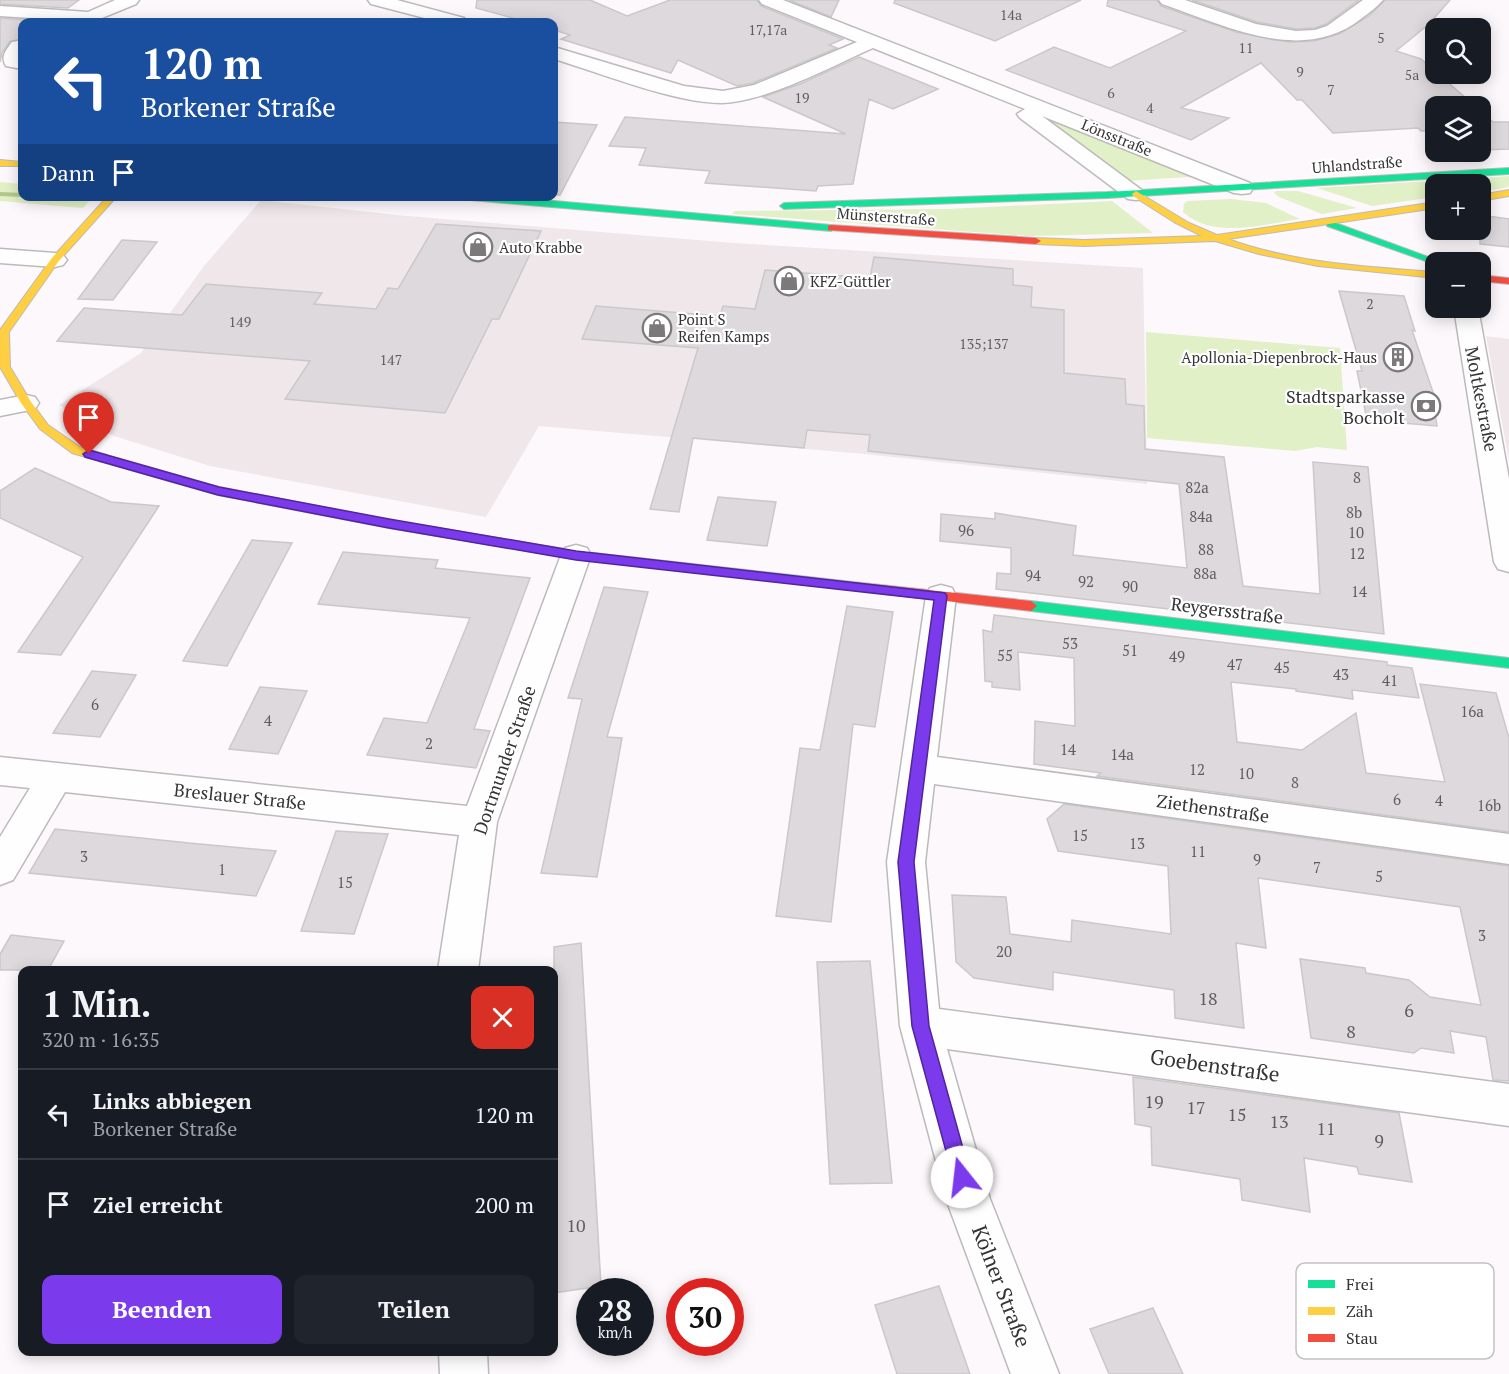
<!DOCTYPE html>
<html lang="de">
<meta charset="utf-8">
<style>
:root{--surface:#171b24;--page:#20242c;--text:#f1f3f6;--muted:#9ea1a6;--line:#363941;--accent:#7c3aed}
body{margin:0;font-family:"PT Serif",serif;background:var(--page);color:var(--text);height:100vh;display:flex;flex-direction:column;font-size:22px;white-space:nowrap}
*{box-sizing:border-box;margin:0}
p{font-size:20px;color:var(--muted)}
.icon{flex:none;width:33px;height:33px;fill:none;stroke:currentColor;stroke-width:2;stroke-linecap:round;stroke-linejoin:round}
.map{position:relative;flex:1;overflow:hidden}
.panel{position:absolute;left:18px;top:966px;width:540px;height:390px;display:flex;flex-direction:column;background:var(--surface);border-radius:12px;box-shadow:0 3px 15px #0003}
.panel>*{flex:none}
.hud{position:absolute;left:18px;top:18px;width:540px;height:183px;border-radius:12px;box-shadow:0 3px 15px #0003;background:#1a4fa0;color:#fff;overflow:hidden}
.buttons{position:absolute;left:1425px;top:18px;display:grid;gap:12px}
.buttons a{display:grid;place-items:center;width:66px;height:66px;border-radius:12px;background:var(--surface);box-shadow:0 3px 15px #0003;font-size:30px}
.speed{position:absolute;left:576px;top:1278px;display:flex;gap:12px;font-size:30px;font-weight:700;text-align:center}
.speed>*{display:grid;place-content:center;width:78px;height:78px;border-radius:50%;background:var(--surface);box-shadow:0 3px 15px #0003;line-height:1}
.speed small{font-size:15px;font-weight:400}
.speed .limit{border:9px solid #d22;background:#fff;color:#111}
.pin{position:absolute;display:grid;place-items:center;width:51px;height:51px;color:#fff;margin:-62px -26px;border-radius:50% 50% 50% 0;rotate:-45deg;box-shadow:0 0 6px #0007}
.pin .icon{rotate:45deg}
.me{position:absolute;width:66px;margin:-33px;rotate:344deg;stroke-linejoin:round;filter:drop-shadow(0 0 4px #0008)}
.turn{display:flex;align-items:center;gap:21px;height:126px;padding:0 24px;font-size:27px}
.turn .icon{width:78px;height:78px;stroke-width:2.5}
.turn b{display:block;font-size:42px;line-height:51px}
.then{display:flex;align-items:center;height:57px;padding:0 24px;background:#0003;gap:12px;font-size:22px}
.round{display:grid;place-items:center;flex:none;width:63px;height:63px;border-radius:12px;background:var(--page)}
.overview{display:flex;align-items:center;justify-content:space-between;height:102px;padding:0 24px}
h1{font-size:36px;font-weight:700;line-height:45px}
.cta{display:flex;gap:12px;margin-top:auto;padding:12px 24px}
.cta a{flex:1;height:69px;border-radius:12px;background:var(--accent);color:#fff;font-size:24px;font-weight:700;line-height:69px;text-align:center}
.cta a+a{background:var(--page);color:var(--text)}
ul{padding:0;list-style:none}
li{display:flex;align-items:center;gap:18px;height:90px;padding:0 24px;border-top:2px solid var(--line)}
li div{flex:1}
li b{display:block;font-size:22px}
li em{font-style:normal}
.map>svg:first-child{display:block}
</style>
<div class="map">
<svg width="1509" height="1374" viewBox="0 0 1509 1374">
<rect width="100%" height="100%" fill="#fdf8fb"/>
<!-- built -->
<path fill="#f0e7eb" d="M 261,200 L 396,215 L 734,243 L 1143,268 L 1147,484 L 865,454 L 539,426 L 486,517 L 210,466 L 114,436 L 59,405 L 141,353 L 204,266 Z
M 1486,336 L 1509,339 L 1509,461 Z"/>
<!-- green -->
<path fill="#e1f0c6" d="M 1028,110 L 1203,176 L 1126,181 Z
M 1509,176 L 1509,187 L 1481,192 L 1480,184 L 1459,184 L 1456,180 Z
M 1446,180 L 1448,184 L 1436,184 L 1435,197 L 1372,206 L 1317,188 Z
M 0,182 L 22,184 L 22,196 L 93,197 L 83,208 L 0,201 Z
M 1276,191 L 1298,191 L 1357,208 L 1322,214 L 1279,197 L 1274,193 Z
M 1231,199 L 1266,203 L 1300,219 C 1262,224 1215,240 1183,212 L 1184,204 L 1187,201 Z
M 1112,201 L 1153,233 L 1029,236 L 732,214 L 735,211 L 947,209 Z
M 1146,332 L 1340,348 L 1347,450 L 1317,447 L 1295,451 L 1147,438 Z"/>
<g fill="none" stroke-linecap="round" stroke-linejoin="round">
<!-- stream -->
<path fill="#b3c88d" fill-rule="evenodd" d="M 0,192 L 22,193 L 22,196 L 24,196 L 22,197 L 0,196 Z
M 44,196 L 83,196 L 80,198 L 47,198 Z"/>
</g>
<!-- building -->
<path fill="#ddd9dc" stroke="#cbc8ca" stroke-width="1.5" d="M 0,0 L 79,0 L 68,8 L 0,4 Z
M 477,0 L 590,0 L 627,16 L 670,0 L 757,0 L 761,6 L 843,39 L 829,45 L 837,48 L 753,83 L 737,86 L 678,60 L 671,73 L 561,39 L 570,35 L 554,30 L 554,22 L 527,22 L 476,8 Z
M 789,0 L 839,0 L 831,17 Z
M 895,0 L 1081,0 L 995,41 L 894,3 Z
M 1108,0 L 1157,0 L 1161,6 L 1236,32 L 1289,42 L 1314,41 L 1339,34 L 1369,16 L 1385,0 L 1450,0 L 1429,24 L 1396,51 L 1421,59 L 1475,106 L 1436,106 L 1436,137 L 1429,131 L 1421,131 L 1418,128 L 1333,133 L 1302,100 L 1297,100 L 1261,63 L 1181,108 L 1229,118 L 1191,140 L 1006,70 L 1054,47 L 1110,68 L 1186,31 L 1107,6 Z
M 1192,0 L 1359,0 L 1326,24 L 1315,28 L 1296,29 L 1257,22 Z
M 0,18 L 51,22 L 22,22 L 22,40 L 10,41 L 2,53 L 0,62 Z
M 859,57 L 938,89 L 893,109 L 869,99 L 853,184 L 818,186 L 816,191 L 705,183 L 710,171 L 639,165 L 646,148 L 609,146 L 625,117 L 846,134 L 763,97 L 800,84 Z
M 1480,111 L 1493,122 L 1509,122 L 1509,149 L 1480,150 Z
M 554,122 L 597,125 L 560,195 L 554,195 Z
M 1480,215 L 1509,219 L 1509,247 L 1480,244 Z
M 436,224 L 541,231 L 499,319 L 492,319 L 445,413 L 285,399 L 310,361 L 57,341 L 84,308 L 182,315 L 206,284 L 322,293 L 314,304 L 376,309 L 388,288 L 398,289 Z
M 122,240 L 157,242 L 113,300 L 78,299 Z
M 874,257 L 1013,269 L 1013,285 L 1032,287 L 1031,307 L 1064,310 L 1064,373 L 1125,379 L 1126,404 L 1144,406 L 1145,449 L 1224,457 L 1243,586 L 1320,594 L 1313,462 L 1368,467 L 1384,634 L 996,589 L 997,573 L 1011,574 L 1011,548 L 940,541 L 941,514 L 995,519 L 995,513 L 1076,526 L 1073,555 L 1187,568 L 1179,484 L 868,451 L 870,435 L 807,430 L 804,448 L 693,438 L 679,512 L 650,509 L 698,348 L 582,339 L 596,306 L 720,316 L 723,306 L 755,309 L 765,270 L 870,278 Z
M 1339,291 L 1404,296 L 1415,331 L 1412,330 L 1438,407 L 1434,407 L 1437,426 L 1367,420 L 1357,371 L 1362,371 Z
M 35,468 L 111,502 L 159,506 L 61,655 L 18,652 L 83,557 L 0,518 L 0,491 Z
M 718,497 L 776,502 L 767,546 L 707,540 Z
M 252,540 L 292,543 L 227,666 L 183,661 Z
M 343,552 L 438,560 L 435,568 L 530,578 L 474,729 L 490,731 L 476,768 L 367,755 L 384,718 L 427,723 L 470,618 L 318,604 Z
M 604,587 L 648,592 L 607,737 L 622,738 L 597,877 L 541,873 L 582,699 L 568,698 Z
M 847,606 L 893,612 L 875,727 L 853,724 L 831,922 L 776,916 L 800,748 L 820,750 Z
M 994,615 L 1387,662 L 1387,665 L 1412,668 L 1419,698 L 1352,690 L 1353,699 L 1296,691 L 1296,689 L 1231,682 L 1237,742 L 1302,750 L 1356,713 L 1366,773 L 1445,782 L 1420,684 L 1496,693 L 1509,738 L 1509,832 L 1097,776 L 1101,773 L 1034,764 L 1035,721 L 1075,726 L 1074,658 L 1018,652 L 1020,690 L 992,687 L 992,682 L 985,681 L 983,630 L 992,632 Z
M 92,671 L 136,675 L 100,737 L 53,733 Z
M 260,687 L 307,691 L 278,754 L 229,749 Z
M 1064,804 L 1509,866 L 1509,1081 L 1493,1080 L 1486,1037 L 1450,1031 L 1454,1053 L 1421,1048 L 1414,1053 L 1311,1038 L 1300,959 L 1365,968 L 1366,973 L 1409,980 L 1430,997 L 1481,1005 L 1460,907 L 1258,878 L 1266,948 L 1236,943 L 1244,1028 L 1175,1018 L 1174,990 L 1053,972 L 1053,990 L 974,978 L 956,962 L 952,895 L 1006,897 L 1010,934 L 1071,942 L 1072,920 L 1171,934 L 1168,866 L 1058,851 L 1047,819 Z
M 55,829 L 189,843 L 276,851 L 256,896 L 29,873 Z
M 336,831 L 388,834 L 354,934 L 301,931 Z
M 11,935 L 64,941 L 48,970 L 0,970 L 0,954 Z
M 581,943 L 601,1286 L 554,1293 L 554,947 Z
M 870,961 L 892,1183 L 830,1184 L 817,962 Z
M 1133,1077 L 1399,1113 L 1412,1182 L 1359,1174 L 1357,1167 L 1304,1158 L 1310,1212 L 1242,1200 L 1240,1179 L 1152,1165 L 1151,1127 L 1135,1124 Z
M 939,1286 L 970,1374 L 897,1374 L 875,1305 Z
M 1153,1308 L 1183,1374 L 1109,1374 L 1090,1329 Z"/>
<g fill="none" stroke-linecap="round" stroke-linejoin="round">
<!-- street casing -->
<g stroke="#bdbabc" stroke-width="3">
<path id="street" d="M 115,0 L 139,0 L 136,4 L 92,22 L 0,16 L 0,6 L 88,12 Z
M 368,0 L 397,0 L 464,18 L 467,22 L 440,22 L 371,4 Z
M 759,0 L 783,0 L 1250,183 L 1253,188 L 1250,193 L 1242,194 L 1234,193 L 1042,116 L 1147,194 L 1144,199 L 1136,200 L 1128,199 L 1020,118 L 1017,114 L 1025,109 L 873,48 C 832,66 766,102 722,103 C 674,103 601,73 554,59 L 554,47 L 684,86 L 723,91 L 754,85 L 857,42 L 762,4 Z
M 1159,0 L 1185,0 L 1256,24 L 1296,31 L 1315,30 L 1327,26 L 1363,0 L 1383,0 C 1377,7 1369,13 1362,18 C 1302,66 1225,25 1162,4 Z
M 18,41 L 22,42 L 22,69 L 6,66 C 0,57 6,50 12,42 Z
M 0,249 L 55,253 L 63,255 L 67,260 L 63,265 L 55,267 L 0,263 Z
M 1454,308 L 1478,308 L 1509,479 L 1509,572 L 1498,569 L 1494,562 Z
M 26,395 L 35,397 L 39,403 L 35,409 L 0,416 L 0,400 Z
M 576,545 L 587,548 L 591,555 L 497,822 L 478,970 L 438,970 L 459,835 L 65,792 L 13,880 L 0,885 L 0,837 L 30,788 L 0,785 L 0,757 L 467,806 L 561,555 L 565,548 Z
M 941,585 L 952,588 L 956,596 L 937,757 L 1509,834 L 1509,864 L 934,784 L 925,862 L 939,1009 L 1509,1084 L 1509,1126 L 947,1049 L 990,1199 L 1059,1374 L 1011,1374 L 946,1199 L 900,1026 L 887,862 L 926,596 L 930,588 Z
M 439,1352 L 487,1352 L 488,1374 L 440,1374 Z"/>
</g>
<!-- fast casing -->
<g stroke="#bdbabc" stroke-width="2">
<path id="fast" d="M 1509,168 L 1509,174 L 1107,198 L 784,209 L 780,206 L 784,203 L 1107,192 Z
M 455,196 L 496,196 L 831,225 L 836,228 L 831,231 L 459,199 Z
M 1327,222 L 1333,222 L 1442,262 L 1434,264 L 1327,226 Z
M 103,454 L 219,487 L 389,520 L 576,551 L 853,582 L 859,586 L 853,590 L 576,559 L 389,528 L 218,495 L 99,461 L 97,458 Z
M 1031,601 L 1509,658 L 1509,668 L 1031,611 L 1025,606 Z"/>
</g>
<!-- slow casing -->
<g stroke="#bdbabc" stroke-width="2">
<path id="slow" d="M 0,160 L 22,162 L 22,166 L 0,166 Z
M 1509,190 L 1509,196 L 1480,201 L 1480,195 Z
M 1136,191 L 1189,223 L 1217,235 L 1436,202 L 1436,208 L 1228,239 C 1293,263 1366,267 1436,272 L 1436,278 L 1318,266 L 1259,254 L 1215,241 L 1084,246 L 1036,244 L 1031,241 L 1036,238 L 1084,240 L 1202,236 L 1174,222 L 1133,196 L 1132,194 Z
M 108,196 L 117,196 L 58,262 L 9,332 L 10,367 L 31,402 L 48,425 L 80,447 L 107,455 L 109,458 L 103,462 L 72,453 L 40,429 L 21,403 L 0,367 L 0,330 L 52,258 Z"/>
</g>
<!-- jam casing -->
<g stroke="#bdbabc" stroke-width="2">
<path id="jam" d="M 831,225 L 1036,238 L 1041,241 L 1036,244 L 828,230 L 828,226 Z
M 1480,275 L 1509,278 L 1509,284 L 1480,281 Z
M 853,582 L 1031,601 L 1037,606 L 1031,611 L 853,590 L 847,586 Z"/>
</g>
<!-- street -->
<use href="#street" fill="#fffefe" fill-rule="evenodd"/>
<!-- fast -->
<use href="#fast" fill="#16e098" fill-rule="evenodd"/>
<!-- slow -->
<use href="#slow" fill="#ffcf43" fill-rule="evenodd"/>
<!-- jam -->
<use href="#jam" fill="#f24e42" fill-rule="evenodd"/>
</g>
<!-- route -->
<path fill="#7c3aed" stroke="#51269a" stroke-width="1.5" d="M 89,450 L 219,487 L 389,519 L 576,551 L 945,593 L 947,596 L 914,862 L 929,1026 L 971,1177 L 969,1184 L 962,1186 L 956,1184 L 953,1177 L 912,1026 L 898,862 L 934,600 L 576,560 L 389,528 L 218,495 L 85,457 L 83,454 Z"/>
<!-- icons -->
<defs>
<g id="shop-ring" transform="scale(1.5)"><circle r="9.5" fill="#fff" stroke="#7c797a" stroke-width="1.5"/><path d="M-5-2.5h2.3a2.7 3.5 0 0 1 5.4 0H5L5.5 6h-11ZM-1.5-2.5h3a1.5 2.3 0 0 0-3 0Z" fill="#7c797a"/></g>
<g id="building-ring" transform="scale(1.5)"><circle r="9.5" fill="#fff" stroke="#7c797a" stroke-width="1.5"/><path d="M-4-6H4V6H1V3H-1V6H-4ZM-2.5-4.3h1.7v1.8h-1.7ZM.8-4.3h1.7v1.8H.8ZM-2.5-1h1.7V.8h-1.7ZM.8-1h1.7V.8H.8Z" fill="#7c797a"/></g>
<g id="bank-ring" transform="scale(1.5)"><circle r="9.5" fill="#fff" stroke="#7c797a" stroke-width="1.5"/><path d="M-6-4H6V4H-6ZM0-2.3a2.3 2.3 0 1 0 0 4.6a2.3 2.3 0 1 0 0-4.6Z" fill="#7c797a"/></g>
</defs>
<g fill-rule="evenodd">
<use href="#shop-ring" x="478" y="247"/>
<use href="#shop-ring" x="789" y="281"/>
<use href="#shop-ring" x="657" y="328"/>
<use href="#building-ring" x="1398" y="357"/>
<use href="#bank-ring" x="1426" y="406"/>
</g>
<g text-anchor="middle" dominant-baseline="central" stroke-width="4.5" stroke-linejoin="round" paint-order="stroke">
<!-- far-number labels -->
<g font-size="14" fill="#605d5f">
<text x="1011" y="14">14a</text>
<text x="768" y="29">17,17a</text>
<text x="1381" y="37">5</text>
<text x="1246" y="47">11</text>
<text x="1300" y="71">9</text>
<text x="1412" y="74">5a</text>
<text x="1331" y="89">7</text>
<text x="1111" y="92">6</text>
<text x="802" y="97">19</text>
<text x="1150" y="107">4</text>
<text x="1370" y="303">2</text>
<text x="240" y="321">149</text>
<text x="984" y="343">135;137</text>
<text x="391" y="359">147</text>
</g>
<!-- far-street labels -->
<g font-size="15" fill="#363435" stroke="#fff">
<text transform="translate(1117 137) rotate(22)">Lönsstraße</text>
<text transform="translate(1357 164) rotate(-4)">Uhlandstraße</text>
<text transform="translate(886 216) rotate(4)">Münsterstraße</text>
</g>
<!-- far-poi labels -->
<g font-size="15" fill="#363435" stroke="#fff" text-anchor="start">
<text x="499" y="247">Auto Krabbe</text>
<text x="810" y="281">KFZ-Güttler</text>
<text x="678" y="319">Point S<tspan x="678" dy="17">Reifen Kamps</tspan></text>
<text x="1377" y="357" text-anchor="end">Apollonia-Diepenbrock-Haus</text>
</g>
<!-- number labels -->
<g font-size="15" fill="#605d5f">
<text x="1357" y="477">8</text>
<text x="1197" y="487">82a</text>
<text x="1354" y="512">8b</text>
<text x="1201" y="516">84a</text>
<text x="966" y="530">96</text>
<text x="1356" y="532">10</text>
<text x="1206" y="549">88</text>
<text x="1357" y="553">12</text>
<text x="1205" y="573">88a</text>
<text x="1033" y="575">94</text>
<text x="1086" y="581">92</text>
<text x="1130" y="586">90</text>
<text x="1359" y="591">14</text>
<text x="1070" y="643">53</text>
<text x="1130" y="650">51</text>
<text x="1005" y="655">55</text>
<text x="1177" y="656">49</text>
<text x="1235" y="664">47</text>
<text x="1282" y="667">45</text>
<text x="1341" y="674">43</text>
<text x="1390" y="680">41</text>
<text x="95" y="704">6</text>
<text x="1472" y="711">16a</text>
<text x="268" y="720">4</text>
<text x="429" y="743">2</text>
<text x="1068" y="749">14</text>
<text x="1122" y="754">14a</text>
<text x="1197" y="769">12</text>
<text x="1246" y="773">10</text>
<text x="1295" y="782">8</text>
<text x="1397" y="799">6</text>
<text x="1439" y="800">4</text>
<text x="1489" y="805">16b</text>
<text x="1080" y="835">15</text>
<text x="1137" y="843">13</text>
<text x="1198" y="851">11</text>
<text x="84" y="856">3</text>
<text x="1257" y="859">9</text>
<text x="1317" y="867">7</text>
<text x="222" y="869">1</text>
<text x="1379" y="876">5</text>
<text x="345" y="882">15</text>
<text x="1482" y="935">3</text>
<text x="1004" y="951">20</text>
</g>
<!-- poi labels -->
<g font-size="18" fill="#363435" stroke="#fff" text-anchor="end">
<text x="1405" y="396">Stadtsparkasse<tspan x="1405" dy="21">Bocholt</tspan></text>
</g>
<!-- street labels -->
<g font-size="18" fill="#363435" stroke="#fff">
<text transform="translate(1482 399) rotate(79)">Moltkestraße</text>
<text transform="translate(1227 610) rotate(7)">Reygersstraße</text>
<text transform="translate(504 760) rotate(-71)">Dortmunder Straße</text>
<text transform="translate(240 796) rotate(6)">Breslauer Straße</text>
<text transform="translate(1213 808) rotate(8)">Ziethenstraße</text>
</g>
<!-- near-number labels -->
<g font-size="18" fill="#605d5f">
<text x="1208" y="998">18</text>
<text x="1409" y="1010">6</text>
<text x="1351" y="1031">8</text>
<text x="1154" y="1101">19</text>
<text x="1196" y="1107">17</text>
<text x="1237" y="1114">15</text>
<text x="1279" y="1121">13</text>
<text x="1326" y="1128">11</text>
<text x="1379" y="1140">9</text>
<text x="576" y="1225">10</text>
</g>
<!-- near-street labels -->
<g font-size="21" fill="#363435" stroke="#fff">
<text transform="translate(1215 1065) rotate(8)">Goebenstraße</text>
<text transform="translate(1002 1286) rotate(69)">Kölner Straße</text>
</g>
</g>
<!-- legend -->
<rect x="1296" y="1263" width="198" height="96" rx="9" fill="#fff" stroke="#c3c2c2" stroke-width="1.5"/>
<rect x="1308" y="1280" width="27" height="8" fill="#16e098"/>
<rect x="1308" y="1307" width="27" height="8" fill="#ffcf43"/>
<rect x="1308" y="1334" width="27" height="8" fill="#f24e42"/>
<g font-size="16" fill="#363435">
<text x="1346" y="1290">Frei</text>
<text x="1346" y="1317">Zäh</text>
<text x="1346" y="1344">Stau</text>
</g>
</svg>
<div class="buttons">
<a><svg class="icon" aria-label="search" viewBox="0 0 24 24"><circle cx="10" cy="10" r="6"/><path d="M15 15l6 6"/></svg></a>
<a><svg class="icon" aria-label="layers" viewBox="0 0 24 24"><path d="M12 4l9 5-9 5-9-5zM3 14l9 5 9-5"/></svg></a>
<a>+</a>
<a>−</a>
</div>
<div class="speed"><div>28<small>km/h</small></div><div class="limit">30</div></div>
<div class="pin" style="left:89px;top:454px;background:#d93025"><svg class="icon" aria-label="arrive" viewBox="0 0 24 24"><path d="M6 21V4h12l-3 4 3 4H6"/></svg></div>
<svg class="me" style="left:962px;top:1177px" viewBox="-20 -20 40 40"><circle r="19" fill="#fff"/><path d="M0-13L10 11 0 6-10 11z" fill="#7c3aed"/></svg>
<div class="hud">
<div class="turn"><svg class="icon" aria-label="left" viewBox="0 0 24 24"><path d="M17 20v-9H6M10 6l-5 5 5 5"/></svg><div><b>120 m</b>Borkener Straße</div></div>
<div class="then">Dann<svg class="icon" aria-label="arrive" viewBox="0 0 24 24"><path d="M6 21V4h12l-3 4 3 4H6"/></svg></div>
</div>
<section class="panel">
<div class="overview"><div><h1>1 Min.</h1><p>320 m · 16:35</p></div><a class="round" style="background:#d93025;color:#fff"><svg class="icon" aria-label="close" viewBox="0 0 24 24"><path d="M6 6l12 12M18 6L6 18"/></svg></a></div>
<ul>
<li><svg class="icon" aria-label="left" viewBox="0 0 24 24"><path d="M17 20v-9H6M10 6l-5 5 5 5"/></svg><div><b>Links abbiegen</b><p>Borkener Straße</p></div><em>120 m</em></li>
<li><svg class="icon" aria-label="arrive" viewBox="0 0 24 24"><path d="M6 21V4h12l-3 4 3 4H6"/></svg><div><b>Ziel erreicht</b></div><em>200 m</em></li>
</ul>
<div class="cta"><a>Beenden</a><a>Teilen</a></div>
</section>
</div>
